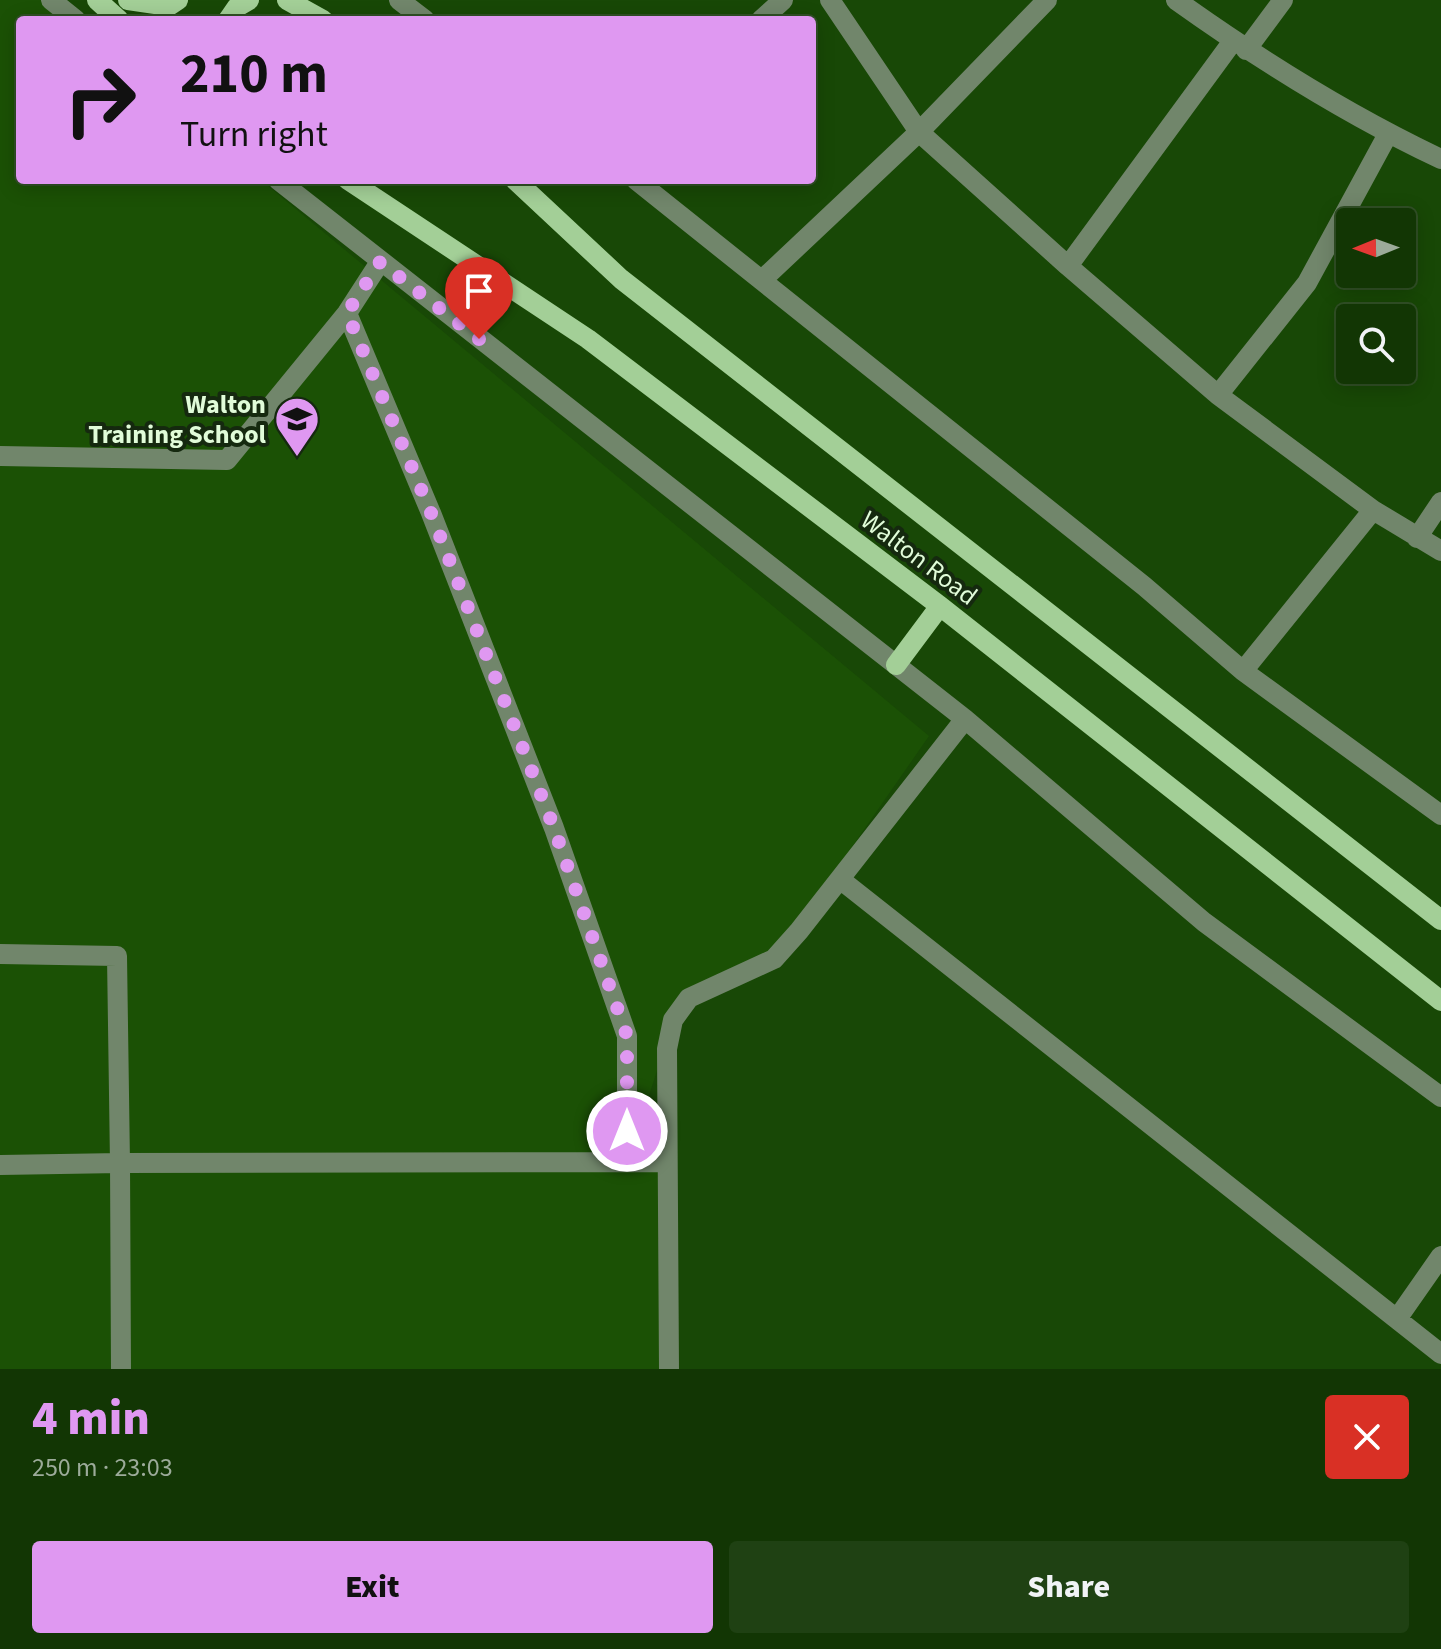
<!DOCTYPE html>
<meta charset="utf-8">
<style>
:root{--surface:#123604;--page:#1f4113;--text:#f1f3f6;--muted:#9cab9a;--line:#315026;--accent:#df98f1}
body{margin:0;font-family:"Source Sans 3",sans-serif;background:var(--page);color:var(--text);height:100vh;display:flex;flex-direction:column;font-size:30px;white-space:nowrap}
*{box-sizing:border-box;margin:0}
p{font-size:26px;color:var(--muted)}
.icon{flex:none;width:44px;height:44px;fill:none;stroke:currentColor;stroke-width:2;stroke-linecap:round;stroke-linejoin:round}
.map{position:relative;height:1369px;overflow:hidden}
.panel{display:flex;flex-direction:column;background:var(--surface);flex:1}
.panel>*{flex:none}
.banner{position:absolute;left:16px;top:16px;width:800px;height:168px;border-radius:8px;box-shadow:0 4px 20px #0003,0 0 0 2px var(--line);background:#df98f1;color:#111;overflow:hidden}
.needle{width:52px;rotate:269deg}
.controls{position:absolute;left:1336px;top:208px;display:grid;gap:16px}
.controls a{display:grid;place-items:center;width:80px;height:80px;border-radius:8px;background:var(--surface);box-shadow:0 4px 20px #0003,0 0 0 2px var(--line);font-size:40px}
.pin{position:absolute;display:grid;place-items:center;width:68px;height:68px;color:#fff;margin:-82px -34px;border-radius:50% 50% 50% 0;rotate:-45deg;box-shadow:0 0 8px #0007}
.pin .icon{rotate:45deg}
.me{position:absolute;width:88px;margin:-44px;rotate:0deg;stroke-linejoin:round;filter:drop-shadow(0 0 6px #0008)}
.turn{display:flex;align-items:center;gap:28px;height:168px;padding:0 32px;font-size:36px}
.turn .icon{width:104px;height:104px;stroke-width:2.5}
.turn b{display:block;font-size:56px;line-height:68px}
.round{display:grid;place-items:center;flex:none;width:84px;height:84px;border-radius:8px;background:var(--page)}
.headline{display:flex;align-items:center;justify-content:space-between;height:136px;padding:0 32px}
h1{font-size:48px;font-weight:800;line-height:60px;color:var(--accent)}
.action{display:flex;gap:16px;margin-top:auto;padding:16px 32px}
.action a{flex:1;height:92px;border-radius:8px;background:var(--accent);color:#111;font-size:32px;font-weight:800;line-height:92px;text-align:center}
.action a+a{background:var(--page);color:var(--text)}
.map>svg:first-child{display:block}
</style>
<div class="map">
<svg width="1441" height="1369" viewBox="0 0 1441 1369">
<rect width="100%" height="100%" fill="#184806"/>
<!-- built -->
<path fill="#1b5105" d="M 0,0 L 44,0 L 68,20 L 20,20 L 20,180 L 261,180 L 929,736 L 774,959 L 673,1020 L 628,1162 L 667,1162 L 670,1369 L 0,1369 Z"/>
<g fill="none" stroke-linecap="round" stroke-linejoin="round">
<!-- minor -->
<path stroke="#71866b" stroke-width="20" d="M 51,0 L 76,20
M 399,0 L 425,20
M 830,0 L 919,132 L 1068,266 L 1218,395 L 1373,510 L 1441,551
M 1176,0 C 1260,60 1348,115 1441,159
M 761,20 L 783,0
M 1246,50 L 1283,0
M 278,180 L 965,719 L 1204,922 L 1441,1097
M 636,180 L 1144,586 L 1243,671 L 1441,815
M 1068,266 L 1233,41
M 762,280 L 919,132 L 1047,0
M 347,313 L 431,513 L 554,828 L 627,1036 L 627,1162
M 1218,395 L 1307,283 L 1388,134
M 0,456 L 227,460 L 347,313 L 380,262
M 1417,538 L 1441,502
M 1243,671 L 1373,510
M 841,880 L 1441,1354
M 0,954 L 117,956 L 120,1163 L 0,1165
M 1397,1319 L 1441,1256
M 121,1369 L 120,1163 L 667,1162
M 669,1369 L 667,1049 L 673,1020 L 689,998 L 774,959 L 799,931 L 965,719"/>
<!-- major -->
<path stroke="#a3cf97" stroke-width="20" d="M 97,0 L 119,20
M 128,0 L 169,6 L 178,0
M 287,0 L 323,20
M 228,20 L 237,7 L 249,0
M 348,180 L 588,339 L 940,606 L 1441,1001
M 515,180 L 621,279 L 1441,920
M 896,665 L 940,606"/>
</g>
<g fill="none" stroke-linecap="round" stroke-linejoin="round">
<!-- route -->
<path stroke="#df98f1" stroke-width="14" stroke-dasharray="0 25.2" d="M 479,339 L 380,262 L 347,313 L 431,513 L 554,828 L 627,1036 L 627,1131"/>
</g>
<!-- icons -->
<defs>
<g id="school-pin" transform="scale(2.3)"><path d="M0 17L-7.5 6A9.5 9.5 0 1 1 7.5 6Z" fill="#df98f1" stroke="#15290f"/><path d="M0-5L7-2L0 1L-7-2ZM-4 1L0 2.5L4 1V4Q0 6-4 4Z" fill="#111"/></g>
</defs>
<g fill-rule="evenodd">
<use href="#school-pin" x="297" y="419"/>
</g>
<g text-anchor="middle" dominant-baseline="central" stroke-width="8" stroke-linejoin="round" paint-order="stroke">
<!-- poi labels -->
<g font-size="26" font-weight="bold" fill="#e1fcd9" stroke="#15290f" text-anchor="end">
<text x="266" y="404">Walton<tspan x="266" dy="30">Training School</tspan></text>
</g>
<!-- street labels -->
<g font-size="26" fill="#e1fcd9" stroke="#15290f">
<text transform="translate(919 558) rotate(37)">Walton Road</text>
</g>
</g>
</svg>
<div class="controls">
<a><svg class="needle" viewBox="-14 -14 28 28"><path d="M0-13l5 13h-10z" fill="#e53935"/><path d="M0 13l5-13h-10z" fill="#9cab9a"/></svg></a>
<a><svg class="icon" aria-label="search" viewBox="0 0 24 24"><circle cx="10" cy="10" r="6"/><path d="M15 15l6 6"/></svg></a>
</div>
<div class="pin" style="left:479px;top:339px;background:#d93025"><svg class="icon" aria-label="arrive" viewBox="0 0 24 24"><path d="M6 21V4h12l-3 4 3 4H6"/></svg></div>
<svg class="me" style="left:627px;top:1131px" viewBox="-20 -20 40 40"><circle r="17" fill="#df98f1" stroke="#fff" stroke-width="3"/><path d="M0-11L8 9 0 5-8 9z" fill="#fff"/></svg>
<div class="banner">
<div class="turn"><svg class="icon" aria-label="right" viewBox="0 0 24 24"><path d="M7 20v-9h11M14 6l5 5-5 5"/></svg><div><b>210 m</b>Turn right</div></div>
</div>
</div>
<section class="panel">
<div class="headline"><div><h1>4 min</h1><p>250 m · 23:03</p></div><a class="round" style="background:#d93025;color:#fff"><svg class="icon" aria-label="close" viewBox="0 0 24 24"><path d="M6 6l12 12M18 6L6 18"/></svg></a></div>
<div class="action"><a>Exit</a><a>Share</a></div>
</section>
